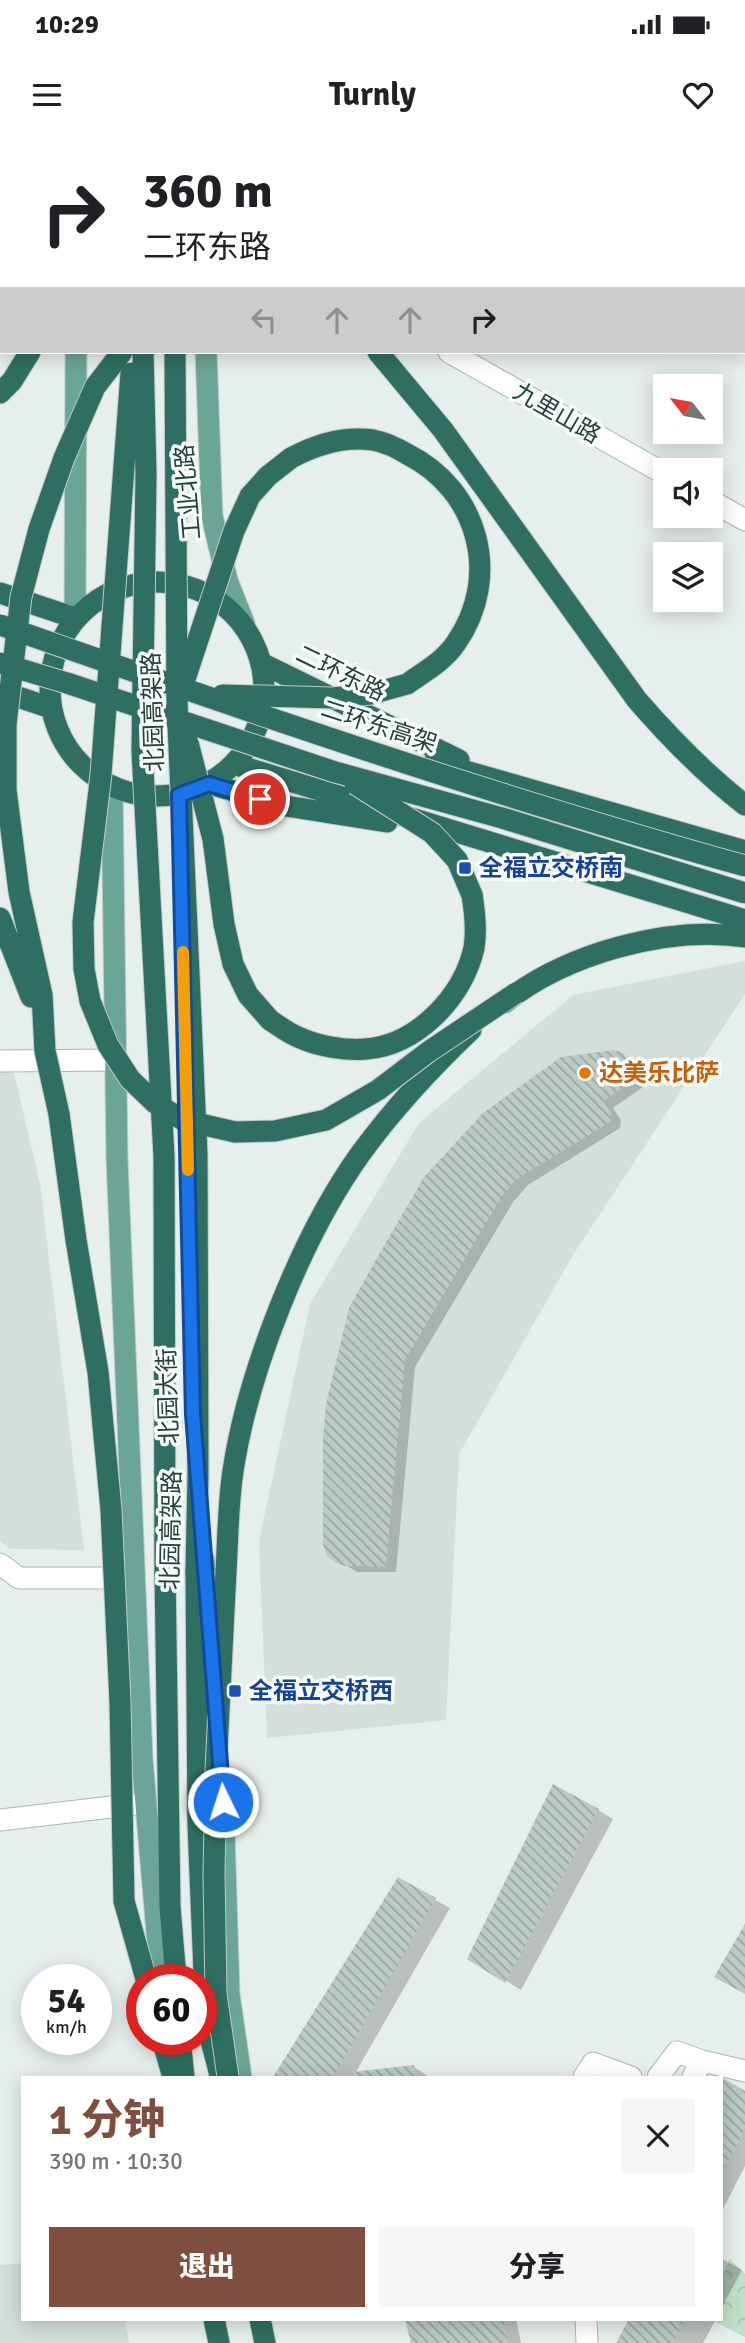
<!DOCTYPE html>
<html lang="zh">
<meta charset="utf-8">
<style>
:root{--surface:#fff;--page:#f6f6f6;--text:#202124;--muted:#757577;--accent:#7f4e3f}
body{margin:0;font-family:Signika,"Noto Sans SC",sans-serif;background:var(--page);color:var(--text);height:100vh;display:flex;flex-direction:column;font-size:26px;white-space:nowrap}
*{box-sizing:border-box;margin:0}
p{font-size:23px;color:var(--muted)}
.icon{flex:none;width:38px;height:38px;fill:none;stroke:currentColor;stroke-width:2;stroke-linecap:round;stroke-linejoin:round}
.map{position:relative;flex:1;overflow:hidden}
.side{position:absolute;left:21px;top:1936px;width:702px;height:245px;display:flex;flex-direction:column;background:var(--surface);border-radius:0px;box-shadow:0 4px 18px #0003}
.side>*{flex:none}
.banner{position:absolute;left:0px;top:0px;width:746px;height:214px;box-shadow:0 4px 18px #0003;background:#fff;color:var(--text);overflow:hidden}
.needle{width:46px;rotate:301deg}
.controls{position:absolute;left:653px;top:234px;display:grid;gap:14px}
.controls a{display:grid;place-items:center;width:70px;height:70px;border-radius:0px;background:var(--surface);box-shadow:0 4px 18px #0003;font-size:35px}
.speed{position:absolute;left:21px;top:1824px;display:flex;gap:14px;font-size:35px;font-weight:700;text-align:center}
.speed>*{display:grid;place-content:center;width:91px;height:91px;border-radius:50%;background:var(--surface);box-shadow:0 4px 18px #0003;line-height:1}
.speed small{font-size:18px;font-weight:400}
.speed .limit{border:10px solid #d22;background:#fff;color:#111}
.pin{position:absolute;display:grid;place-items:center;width:60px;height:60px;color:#fff;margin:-30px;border:4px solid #fff;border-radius:50%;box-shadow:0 2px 7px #0007}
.me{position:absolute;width:77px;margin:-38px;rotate:356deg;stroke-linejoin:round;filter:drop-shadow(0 0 5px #0008)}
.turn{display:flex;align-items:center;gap:24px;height:147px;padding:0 28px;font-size:32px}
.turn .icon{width:91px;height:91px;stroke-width:2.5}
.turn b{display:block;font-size:49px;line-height:60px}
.lanes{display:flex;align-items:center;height:66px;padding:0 28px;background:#0003;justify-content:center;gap:35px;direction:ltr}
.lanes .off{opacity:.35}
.round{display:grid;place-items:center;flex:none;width:74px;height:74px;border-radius:0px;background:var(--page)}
.overview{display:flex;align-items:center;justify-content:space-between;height:119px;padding:0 28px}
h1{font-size:42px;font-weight:800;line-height:52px;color:var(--accent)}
.cta{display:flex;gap:14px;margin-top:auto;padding:14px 28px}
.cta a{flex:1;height:80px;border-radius:0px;background:var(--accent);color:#fff;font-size:28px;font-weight:800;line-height:80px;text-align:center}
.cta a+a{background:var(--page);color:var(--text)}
.status{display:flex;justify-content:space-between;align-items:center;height:49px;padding:0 35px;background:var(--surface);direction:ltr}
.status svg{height:19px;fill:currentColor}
header{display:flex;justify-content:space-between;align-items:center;height:91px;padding:0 28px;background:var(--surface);font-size:32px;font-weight:800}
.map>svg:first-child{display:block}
</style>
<div class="status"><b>10:29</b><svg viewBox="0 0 49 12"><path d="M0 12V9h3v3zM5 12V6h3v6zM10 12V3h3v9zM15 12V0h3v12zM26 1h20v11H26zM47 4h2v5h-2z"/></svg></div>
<header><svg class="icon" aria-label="menu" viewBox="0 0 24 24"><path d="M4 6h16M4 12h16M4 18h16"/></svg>Turnly<svg class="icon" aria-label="heart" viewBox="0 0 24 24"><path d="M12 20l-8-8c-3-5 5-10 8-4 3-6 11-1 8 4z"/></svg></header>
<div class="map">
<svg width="745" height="2203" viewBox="0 0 745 2203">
<defs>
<pattern id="park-crowns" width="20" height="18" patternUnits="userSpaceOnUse" patternTransform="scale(1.75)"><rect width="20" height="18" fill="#bfe0c8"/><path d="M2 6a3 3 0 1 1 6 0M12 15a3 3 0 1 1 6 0" fill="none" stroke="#a4c1ad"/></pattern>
<pattern id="building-back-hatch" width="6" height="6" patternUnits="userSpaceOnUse" patternTransform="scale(1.75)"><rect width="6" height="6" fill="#bbcac4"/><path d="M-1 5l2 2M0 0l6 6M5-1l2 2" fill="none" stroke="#98a6a0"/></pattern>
</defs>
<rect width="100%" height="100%" fill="#e6efeb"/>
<!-- built -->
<path fill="#d4dfda" d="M 745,821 L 745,854 L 573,1115 L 459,1314 L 446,1580 L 267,1598 L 259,1401 L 310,1164 L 419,983 L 573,855 Z
M 0,924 L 12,924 L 40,1044 L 84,1410 L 10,1409 L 0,1401 Z
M 23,2123 L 23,2179 L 125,2179 L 129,2203 L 0,2203 L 0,2125 Z"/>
<!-- park -->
<path fill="url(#park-crowns)" d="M 730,2119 L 745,2134 L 745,2197 L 709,2179 L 721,2179 L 721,2138 Z"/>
<!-- shadow -->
<path fill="#0003" d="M 622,915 L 634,922 L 645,934 L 643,947 L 613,968 L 621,980 L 620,988 L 528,1045 L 513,1062 L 415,1227 L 396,1432 L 357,1432 L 329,1415 L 351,1169 Z
M 598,1670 L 613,1679 L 521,1850 L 470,1819 Z
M 399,1740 L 450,1768 L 353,1937 L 276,1937 Z
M 414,1927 L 429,1937 L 356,1937 L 355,1933 Z
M 721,1938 L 745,1952 L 745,2026 L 721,2073 Z
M 721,2118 L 742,2130 L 721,2169 Z
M 406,2179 L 516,2179 L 521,2203 L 413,2203 Z
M 631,2179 L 716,2179 L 703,2203 L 618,2203 Z"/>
<!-- building -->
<path fill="url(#building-back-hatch)" d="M 614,910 L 623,913 L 635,927 L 633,941 L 603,961 L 611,972 L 610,982 L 517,1039 L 502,1056 L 405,1220 L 386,1427 L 345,1426 L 336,1423 L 327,1416 L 323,1404 L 323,1299 L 326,1264 L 349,1168 L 374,1123 L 424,1037 L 483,973 L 561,917 Z
M 553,1644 L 599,1669 L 505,1843 L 467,1819 Z
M 398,1737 L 436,1758 L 333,1937 L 273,1937 Z
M 745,1784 L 745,1854 L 714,1837 Z
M 414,1925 L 416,1937 L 354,1937 L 353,1932 Z
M 716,1934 L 745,1951 L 745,1988 L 721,2035 L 721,1937 L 714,1937 Z
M 405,2179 L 503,2179 L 508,2203 L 411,2203 Z
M 629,2179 L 686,2179 L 673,2203 L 616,2203 Z"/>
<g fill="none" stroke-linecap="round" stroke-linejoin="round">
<!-- minor casing -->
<g stroke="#a8b8b2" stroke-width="23">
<path id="minor" d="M 261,0 L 262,2
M 449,212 L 665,334
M 710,360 L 745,380
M 0,921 L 116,920
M 0,1424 L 19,1438 L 115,1438
M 0,1680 L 145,1663
M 584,1937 L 593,1923 L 631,1937
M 658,1937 L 677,1912 L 702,1921
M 693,1937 L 702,1921 L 745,1931
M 586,2179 L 587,2203"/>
</g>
<!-- major casing -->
<g stroke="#c2cac8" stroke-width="23">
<path id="major" d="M 202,0 L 202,2
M 76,2 L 76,0
M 206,212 L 212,376 L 227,440 L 244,483
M 75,478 L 76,212
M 112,648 L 117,1020 L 142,1618 L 161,1839
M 204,1420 L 214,1537
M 224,1692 L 229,1854 L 241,1937"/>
</g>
<!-- highway casing -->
<g stroke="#c2cac8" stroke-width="23">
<path id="highway" d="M 173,0 L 173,2
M 246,0 L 247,2
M 87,2 L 87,0
M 140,2 L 140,0
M 378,212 L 443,290 L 637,560 C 670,598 705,634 745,665
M 0,253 L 12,241 L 30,212
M 291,318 C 315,305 344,296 373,300 C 384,302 397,308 407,314 C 479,350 502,437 456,503 C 444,521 424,532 407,544
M50 549a107 107 0 1 1 214 0a107 107 0 1 1-214 0Z
M 0,453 L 75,478
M 263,524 L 459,620
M 0,551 L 51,568
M 6,584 L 6,650 L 19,752 L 42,855 L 45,911
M 434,622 L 745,711
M 234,624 L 745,780
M 209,644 L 286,666 L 387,682
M 0,778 L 31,857
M 504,863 C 565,814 668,785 745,797
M 270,880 C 279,886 288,893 298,897 C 317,906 345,911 366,909 C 417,905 463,857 474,808 C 477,790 475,773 472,755
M 196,1431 L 198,1685 L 206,1881 L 220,1935
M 226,1431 C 228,1398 228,1364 233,1331 C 248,1231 302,1095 361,1013 C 394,968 431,928 471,890
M 165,1432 L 170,1767 L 176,1839
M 162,1899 L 173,1937
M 180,1899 L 184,1937
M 214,2179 L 219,2203
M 260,2179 L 265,2203"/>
</g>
<!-- minor -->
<use href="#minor" stroke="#fff" stroke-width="21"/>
<!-- major -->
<use href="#major" stroke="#6aa596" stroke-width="21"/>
<!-- highway -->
<use href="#highway" stroke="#2f6f62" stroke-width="21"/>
<!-- highway-bridge casing -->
<g stroke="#c2cac8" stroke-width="23" stroke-linecap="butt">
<path id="highway-bridge" d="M 143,212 L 146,335 L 142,611 L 164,1016 L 165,1432
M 175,212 L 177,562 L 197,1015 L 198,1334 L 196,1431
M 131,233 L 101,634 L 83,782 L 84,829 L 90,861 L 108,905 L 130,939 L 155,963 L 183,980 L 235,992 L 275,991 L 326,980 L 378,950 L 428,912 L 516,853
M 0,485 C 246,571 493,656 745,726
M 0,523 L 67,543 L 335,632 L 502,678 L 745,753
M 183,545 L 234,391 L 250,356 L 268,336 L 291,318
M 222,555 L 333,558 L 371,554 L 407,544
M 6,584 L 21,457 L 39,389 L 64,318 L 95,247 L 122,212
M 188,603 L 213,699 L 224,784 L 233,824 L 248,855 L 270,880
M 355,644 L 432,693 L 457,720 L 472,755
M 45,911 L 59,974 L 76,1100 L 98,1232 L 111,1370 L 120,1562 L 124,1761 L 146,1839
M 226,1431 L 216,1629 L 214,1734 L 216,1854 L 228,1937"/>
</g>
<!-- highway-bridge -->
<use href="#highway-bridge" stroke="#2f6f62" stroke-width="21"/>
</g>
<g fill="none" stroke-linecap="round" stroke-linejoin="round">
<!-- route casing -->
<g stroke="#114b97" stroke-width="18">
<path id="route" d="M 223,1662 L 193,1274 L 179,655 L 209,644 L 260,659"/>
</g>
<!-- route -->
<use href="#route" stroke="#1a73e8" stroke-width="12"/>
<!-- slow -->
<path stroke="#f59e0b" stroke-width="12" d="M 183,812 L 188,1030"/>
</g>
<!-- markers -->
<g fill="#1a4fb4" stroke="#f7fbf9" stroke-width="2.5">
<rect x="458" y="721" width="14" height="14" rx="3.5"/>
<rect x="228" y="1544" width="14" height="14" rx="3.5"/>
</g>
<circle fill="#e8710a" stroke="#f7fbf9" stroke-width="2.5" cx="585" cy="933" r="7"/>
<g text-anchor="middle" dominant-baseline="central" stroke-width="7" stroke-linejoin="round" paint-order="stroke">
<!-- street labels -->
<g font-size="24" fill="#24423a" stroke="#f7fbf9">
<text transform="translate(557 273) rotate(30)">九里山路</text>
<text transform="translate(188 352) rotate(-95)">工业北路</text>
<text transform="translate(341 533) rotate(26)">二环东路</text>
<text transform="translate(153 572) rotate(-92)">北园高架路</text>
<text transform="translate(379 586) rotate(18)">二环东高架</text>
<text transform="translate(168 1256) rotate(-92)">北园大街</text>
<text transform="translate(171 1390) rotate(-89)">北园高架路</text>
</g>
<!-- transit labels -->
<g font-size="24" font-weight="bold" fill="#164399" stroke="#f7fbf9" text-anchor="start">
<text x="479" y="728">全福立交桥南</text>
<text x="249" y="1551">全福立交桥西</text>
</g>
<!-- food labels -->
<g font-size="24" font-weight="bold" fill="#c56008" stroke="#f7fbf9" text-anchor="start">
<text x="599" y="933">达美乐比萨</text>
</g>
</g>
</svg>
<div class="controls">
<a><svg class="needle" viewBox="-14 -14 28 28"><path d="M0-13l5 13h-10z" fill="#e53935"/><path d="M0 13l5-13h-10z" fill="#757577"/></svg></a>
<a><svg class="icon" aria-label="sound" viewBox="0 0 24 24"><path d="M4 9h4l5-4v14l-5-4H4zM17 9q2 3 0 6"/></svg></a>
<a><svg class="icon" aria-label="layers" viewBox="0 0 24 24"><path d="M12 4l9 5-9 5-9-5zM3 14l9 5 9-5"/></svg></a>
</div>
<div class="speed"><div>54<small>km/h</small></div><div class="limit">60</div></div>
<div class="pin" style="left:260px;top:659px;background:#d93025"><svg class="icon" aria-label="arrive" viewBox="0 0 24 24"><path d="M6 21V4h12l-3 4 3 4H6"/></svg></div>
<svg class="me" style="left:223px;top:1662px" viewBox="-20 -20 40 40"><circle r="17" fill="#1a73e8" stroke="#fff" stroke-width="3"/><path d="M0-11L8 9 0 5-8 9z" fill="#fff"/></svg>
<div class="banner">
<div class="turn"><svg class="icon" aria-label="right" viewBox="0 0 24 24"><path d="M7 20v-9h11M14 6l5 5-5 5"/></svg><div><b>360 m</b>二环东路</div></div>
<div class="lanes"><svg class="icon off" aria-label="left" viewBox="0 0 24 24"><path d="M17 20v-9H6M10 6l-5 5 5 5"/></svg><svg class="icon off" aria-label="ahead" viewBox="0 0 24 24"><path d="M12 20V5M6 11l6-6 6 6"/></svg><svg class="icon off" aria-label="ahead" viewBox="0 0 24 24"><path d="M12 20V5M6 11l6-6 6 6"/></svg><svg class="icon" aria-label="right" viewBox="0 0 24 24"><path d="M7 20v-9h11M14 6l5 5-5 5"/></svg></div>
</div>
<section class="side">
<div class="overview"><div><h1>1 分钟</h1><p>390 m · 10:30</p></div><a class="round"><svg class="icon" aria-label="close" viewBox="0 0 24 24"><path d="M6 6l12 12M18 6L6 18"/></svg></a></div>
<div class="cta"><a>退出</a><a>分享</a></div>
</section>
</div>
